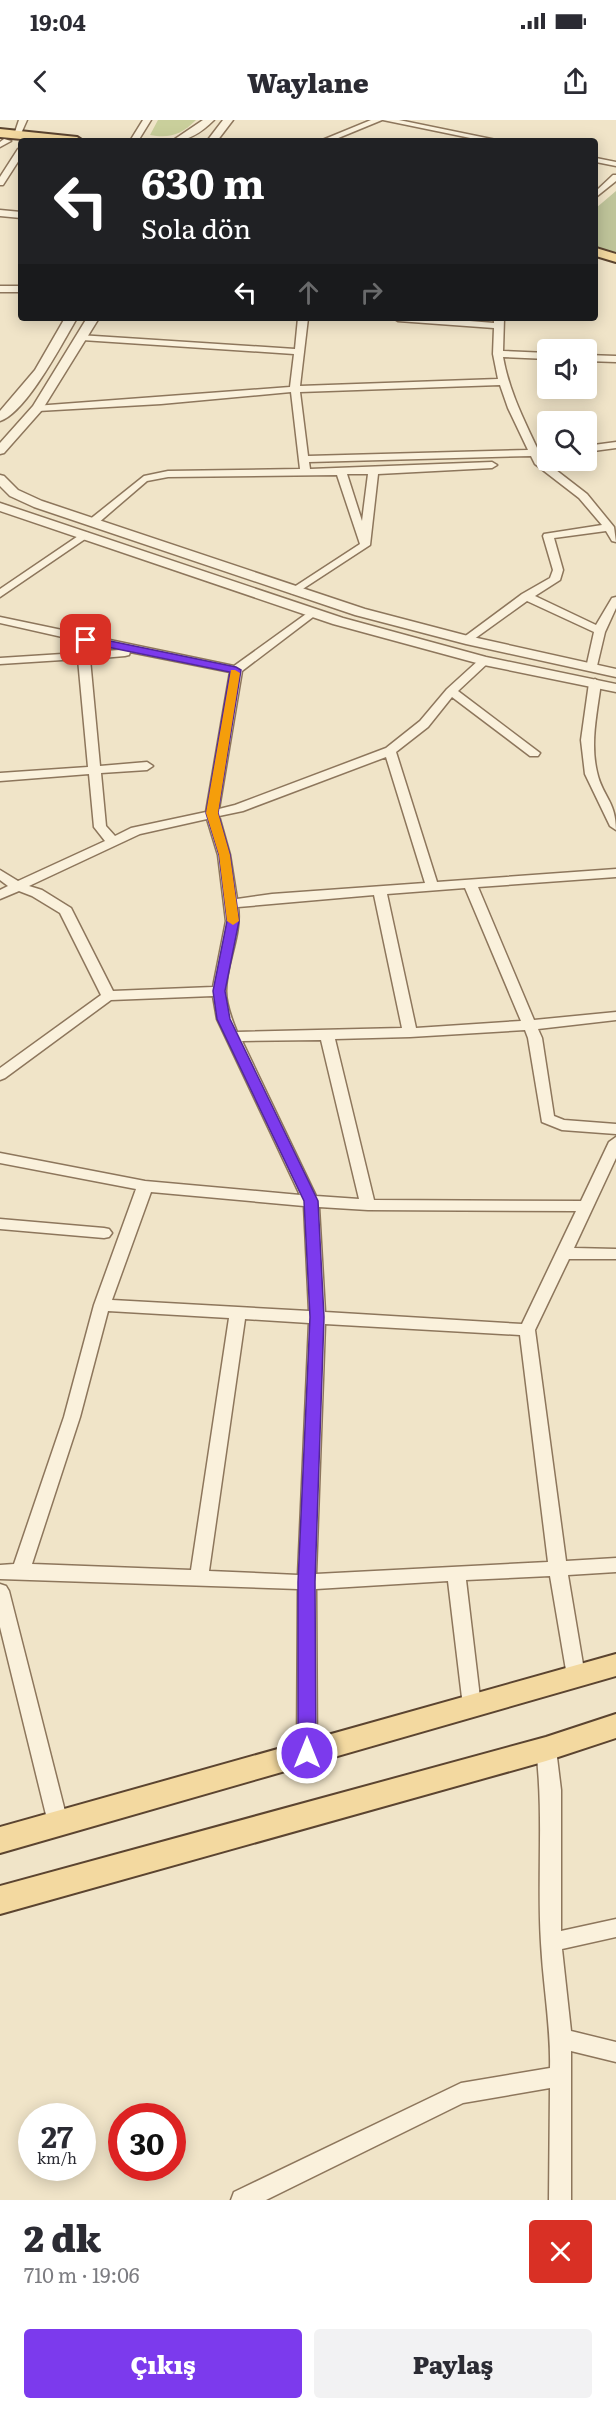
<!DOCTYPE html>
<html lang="tr">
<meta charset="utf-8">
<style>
:root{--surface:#fff;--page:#f2f2f3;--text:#2b2b33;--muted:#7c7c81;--accent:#7c3aed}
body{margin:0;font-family:Literata,serif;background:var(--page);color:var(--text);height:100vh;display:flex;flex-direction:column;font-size:22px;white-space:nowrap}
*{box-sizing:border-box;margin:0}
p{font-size:20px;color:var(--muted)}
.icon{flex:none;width:33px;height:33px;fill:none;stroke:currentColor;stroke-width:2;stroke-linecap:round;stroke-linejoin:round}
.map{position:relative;height:2080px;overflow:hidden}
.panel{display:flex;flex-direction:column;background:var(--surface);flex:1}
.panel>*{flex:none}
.banner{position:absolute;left:18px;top:18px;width:580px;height:183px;border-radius:6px;box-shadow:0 3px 15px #0003;background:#202124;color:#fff;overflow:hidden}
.buttons{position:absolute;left:537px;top:219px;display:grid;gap:12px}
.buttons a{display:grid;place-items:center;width:60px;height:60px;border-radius:6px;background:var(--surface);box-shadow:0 3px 15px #0003;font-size:30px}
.speed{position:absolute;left:18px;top:1983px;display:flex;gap:12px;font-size:30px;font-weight:700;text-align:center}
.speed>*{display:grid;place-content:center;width:78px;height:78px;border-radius:50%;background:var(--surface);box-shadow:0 3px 15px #0003;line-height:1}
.speed small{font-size:15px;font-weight:400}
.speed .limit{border:9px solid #d22;background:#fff;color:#111}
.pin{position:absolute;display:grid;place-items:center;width:51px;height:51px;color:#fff;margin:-26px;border-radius:12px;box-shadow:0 3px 9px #0006}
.me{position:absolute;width:66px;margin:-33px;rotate:0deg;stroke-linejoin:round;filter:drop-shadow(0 0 4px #0008)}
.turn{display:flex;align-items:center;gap:21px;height:126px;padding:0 24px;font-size:27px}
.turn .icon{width:78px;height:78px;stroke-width:2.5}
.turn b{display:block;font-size:42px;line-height:51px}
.lanes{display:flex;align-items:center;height:57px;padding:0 24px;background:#0003;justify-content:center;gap:30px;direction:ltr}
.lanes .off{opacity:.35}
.round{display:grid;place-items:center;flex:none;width:63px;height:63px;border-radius:6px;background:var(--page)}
.head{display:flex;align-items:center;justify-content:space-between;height:102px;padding:0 24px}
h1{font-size:36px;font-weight:800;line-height:45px}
.primary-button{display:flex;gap:12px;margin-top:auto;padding:12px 24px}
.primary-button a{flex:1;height:69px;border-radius:6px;background:var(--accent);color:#fff;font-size:24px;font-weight:800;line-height:69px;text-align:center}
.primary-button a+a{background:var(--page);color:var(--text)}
.status{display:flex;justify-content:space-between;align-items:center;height:42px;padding:0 30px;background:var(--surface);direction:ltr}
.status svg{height:16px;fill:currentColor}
header{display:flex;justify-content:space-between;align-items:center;height:78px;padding:0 24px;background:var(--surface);font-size:27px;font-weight:800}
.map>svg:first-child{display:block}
</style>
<div class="status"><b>19:04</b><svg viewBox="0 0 49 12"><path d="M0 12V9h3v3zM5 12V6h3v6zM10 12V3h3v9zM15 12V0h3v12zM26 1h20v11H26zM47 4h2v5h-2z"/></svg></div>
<header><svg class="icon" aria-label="back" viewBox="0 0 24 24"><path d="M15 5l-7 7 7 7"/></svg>Waylane<svg class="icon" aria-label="share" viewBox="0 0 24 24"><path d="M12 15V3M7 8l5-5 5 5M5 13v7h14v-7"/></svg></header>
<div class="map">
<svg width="616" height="2080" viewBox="0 0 616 2080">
<rect width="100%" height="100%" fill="#f0e4c8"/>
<!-- green -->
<path fill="#c9cf9b" d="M 158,0 L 196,0 C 182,14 170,19 150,15 Z"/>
<!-- cemetery -->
<path fill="#bfc49a" d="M 616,71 L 616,135 L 596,129 L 596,88 Z"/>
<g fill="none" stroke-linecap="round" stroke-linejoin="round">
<!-- minor casing -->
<g stroke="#8d765c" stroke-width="3">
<path id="minor" d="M 19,0 L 27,0 L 19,18 L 13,18 Z
M 143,0 L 151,0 L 138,21 L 130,21 Z
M 371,0 L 382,0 L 331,21 L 320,21 Z
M 383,0 L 399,0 L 501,21 L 485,21 Z
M 4,19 L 11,21 L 0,27 L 0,22 Z
M 18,29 L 21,29 L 21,37 L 3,65 L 0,65 L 0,57 Z
M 596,38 L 616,42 L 616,46 L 596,42 Z
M 613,55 L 616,55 L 616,61 L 596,77 L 596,71 Z
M 0,90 L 21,92 L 21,98 L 0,96 Z
M 0,166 L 21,166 L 21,172 L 0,172 Z
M 298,198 L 308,198 L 300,266 L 498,259 L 493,234 L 494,208 L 398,201 L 393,198 L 433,198 L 494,203 L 494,198 L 504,198 L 503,231 L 548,233 L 548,239 L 503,237 C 509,271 524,300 538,330 L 548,330 L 548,336 L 541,336 L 543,340 L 587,374 L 614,407 L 616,422 L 612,421 L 606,411 L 554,418 L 563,450 L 560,460 L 535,476 L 596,505 L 612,478 L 616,477 L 616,488 L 605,512 L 596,550 L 588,550 L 586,548 L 594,512 L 527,481 L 470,522 L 466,523 L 460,520 L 522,474 L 550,458 L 553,450 L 543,416 L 544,414 L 602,405 L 579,378 L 535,344 L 531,336 L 309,342 L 310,349 L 492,342 L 497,345 L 492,348 L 378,354 L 370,425 L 295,474 L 291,473 L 291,469 L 360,424 L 337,355 L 168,357 L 147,361 L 97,404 L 89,404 L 89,400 L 144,356 L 168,351 L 300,349 L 291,272 L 161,284 L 38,291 L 33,288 L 35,286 L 290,267 L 294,234 L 82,220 L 77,217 L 79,215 L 295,229 ZM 500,265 L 508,288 L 528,330 L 308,336 L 300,272 ZM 347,354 L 368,354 L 362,401 Z
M 586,235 L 616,236 L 616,242 L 586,241 Z
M 616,322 L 616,328 L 586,332 L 586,326 Z
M 84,412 L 88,413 L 88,417 L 0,477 L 0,469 Z
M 313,489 L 317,490 L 317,494 L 242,551 L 219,689 L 235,685 L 386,628 L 420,601 L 447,569 L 480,539 L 488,539 L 488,543 L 458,571 L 540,633 L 538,636 L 530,636 L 452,577 L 428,607 L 396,632 L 437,762 L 616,749 L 616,757 L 478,767 L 534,900 L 616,892 L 616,900 L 538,909 L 542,918 L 554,996 L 564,1000 L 616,1004 L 616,1014 L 562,1010 L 542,1002 L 528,918 L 525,910 L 410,917 L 335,919 L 374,1080 L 581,1081 L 609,1022 L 616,1017 L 616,1038 L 574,1128 L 616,1129 L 616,1139 L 569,1139 L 535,1210 L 566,1441 L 616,1438 L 616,1452 L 568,1455 L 585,1556 L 583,1561 L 576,1564 L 569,1561 L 567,1556 L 550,1456 L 466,1460 L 481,1586 L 479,1592 L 472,1594 L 465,1592 L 463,1586 L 448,1461 L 316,1469 L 317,1633 L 314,1639 L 307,1641 L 300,1639 L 297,1633 L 298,1469 L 0,1459 L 0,1445 L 14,1444 L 64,1297 L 94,1185 L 136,1069 L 0,1043 L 0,1033 L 145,1061 L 300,1075 L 217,899 L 213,876 L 111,880 L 5,958 L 0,960 L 0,948 L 101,875 L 60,793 L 32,776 L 19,771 L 0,779 L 0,770 L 8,766 L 0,760 L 0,750 L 18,761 L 105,721 L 94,707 L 89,654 L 0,661 L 0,653 L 88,647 L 78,539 L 0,544 L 0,538 L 78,533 L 80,521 L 0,503 L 0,497 L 234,546 ZM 90,524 L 120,530 L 89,532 ZM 130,532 L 230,552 L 206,692 L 131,708 L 115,716 L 106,706 L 101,653 L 147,650 L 153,646 L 147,642 L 100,646 L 90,539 L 125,536 L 129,535 ZM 386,637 L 425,763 L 272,774 L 237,779 L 230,735 L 219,696 L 243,691 ZM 207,699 L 218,735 L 226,801 L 213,867 L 113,871 L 71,788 L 42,770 L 29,766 L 140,714 ZM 465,768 L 521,901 L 416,908 L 387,774 ZM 374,775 L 402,908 L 237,912 C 232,900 226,885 226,871 C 226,843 242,816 238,787 ZM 321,920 L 359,1079 L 316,1076 L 242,921 ZM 151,1072 L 304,1086 L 309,1191 L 112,1180 ZM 319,1087 L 368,1090 L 576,1091 L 522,1204 L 325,1192 ZM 108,1191 L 229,1198 L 191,1450 L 32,1444 L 80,1297 ZM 245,1199 L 309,1203 L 298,1455 L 209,1451 ZM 325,1204 L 520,1215 L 548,1442 L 316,1454 Z
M 595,559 L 601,563 C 597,593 590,623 597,652 C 602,676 616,681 616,710 L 610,706 L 585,654 L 581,620 L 589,563 Z
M 0,1099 L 104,1108 L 109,1109 L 112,1113 L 109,1117 L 104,1118 L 0,1109 Z
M 0,1464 L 6,1466 L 9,1471 L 68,1703 L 65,1709 L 58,1712 L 51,1709 L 48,1703 L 0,1507 Z
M 546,1621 L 553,1623 L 556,1629 L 561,1670 L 561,1811 L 616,1799 L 616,1817 L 562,1829 L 571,1911 L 616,1922 L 616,1942 L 571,1931 L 571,2080 L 549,2080 L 550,1968 L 463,1983 L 266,2080 L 231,2080 L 234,2072 L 461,1963 L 550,1948 C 551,1906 543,1865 541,1823 C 537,1758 544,1694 536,1629 L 539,1623 Z"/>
</g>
<!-- tertiary casing -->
<g stroke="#8d765c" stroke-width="3">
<path id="tertiary" d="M 203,0 L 214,0 C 202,12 189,21 172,21 Z
M 223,0 L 233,0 L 217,21 L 207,21 Z
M 65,198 L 77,198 C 63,222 26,293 0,301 L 0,291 L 35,250 Z
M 87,198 L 99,198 L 42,290 L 4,333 L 0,334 L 0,323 L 33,286 Z
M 0,355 L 4,356 L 18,370 L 42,381 L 365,489 L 468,516 L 616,549 L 616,557 L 466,524 L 355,495 L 34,387 L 10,376 L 0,366 Z
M 0,383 L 343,498 L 486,537 L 616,564 L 616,572 L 484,545 L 333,504 L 0,391 Z"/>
</g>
<!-- primary casing -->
<g stroke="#5b4430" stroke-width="4">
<path id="primary" d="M 0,9 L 77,17 L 83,21 L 43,21 L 0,17 Z
M 596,128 L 616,134 L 616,142 L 596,136 Z
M 616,1534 L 616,1556 L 0,1733 L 0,1707 Z
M 616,1594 L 616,1618 L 546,1641 L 0,1794 L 0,1766 L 546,1617 Z"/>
</g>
<!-- minor -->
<use href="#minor" fill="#faf1dc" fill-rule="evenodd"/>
<!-- tertiary -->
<use href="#tertiary" fill="#faf1dc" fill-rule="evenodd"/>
<!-- primary -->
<use href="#primary" fill="#f3d9a0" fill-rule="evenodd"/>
</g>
<!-- route -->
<path fill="#7c3aed" stroke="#51269a" stroke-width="1.5" d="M 86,516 L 236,547 L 241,550 L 218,693 L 230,735 L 239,801 L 225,871 L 230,899 L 318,1081 L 324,1197 L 315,1462 L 316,1633 L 313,1638 L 307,1640 L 301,1638 L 298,1633 L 298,1462 L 310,1197 L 304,1081 L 217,899 L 213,871 L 227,801 L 219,735 L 206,693 L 230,552 L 83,522 L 81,520 Z"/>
<!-- slow -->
<path fill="#f59e0b" d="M 231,550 L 235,550 L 240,553 L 218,693 L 230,735 L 239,801 L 233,805 L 227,801 L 219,735 L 206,693 Z"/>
</svg>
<div class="buttons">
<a><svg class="icon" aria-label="sound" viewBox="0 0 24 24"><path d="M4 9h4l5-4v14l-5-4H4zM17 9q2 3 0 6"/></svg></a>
<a><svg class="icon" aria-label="search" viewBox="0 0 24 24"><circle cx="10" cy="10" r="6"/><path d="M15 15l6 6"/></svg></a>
</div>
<div class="speed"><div>27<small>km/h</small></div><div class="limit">30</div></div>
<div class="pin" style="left:86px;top:520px;background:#d93025"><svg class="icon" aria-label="arrive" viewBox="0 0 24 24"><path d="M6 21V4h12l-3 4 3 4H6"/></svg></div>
<svg class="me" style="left:307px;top:1633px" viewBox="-20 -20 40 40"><circle r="17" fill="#7c3aed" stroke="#fff" stroke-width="3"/><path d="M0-11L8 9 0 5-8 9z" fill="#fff"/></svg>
<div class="banner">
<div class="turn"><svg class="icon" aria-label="left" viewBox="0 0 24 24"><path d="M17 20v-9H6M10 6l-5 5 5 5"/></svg><div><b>630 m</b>Sola dön</div></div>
<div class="lanes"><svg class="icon" aria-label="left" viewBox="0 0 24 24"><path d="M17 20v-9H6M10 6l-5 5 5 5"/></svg><svg class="icon off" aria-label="ahead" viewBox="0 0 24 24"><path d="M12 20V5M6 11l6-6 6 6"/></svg><svg class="icon off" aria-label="right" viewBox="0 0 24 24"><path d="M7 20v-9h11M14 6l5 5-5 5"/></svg></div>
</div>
</div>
<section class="panel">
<div class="head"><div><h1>2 dk</h1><p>710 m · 19:06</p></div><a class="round" style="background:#d93025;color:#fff"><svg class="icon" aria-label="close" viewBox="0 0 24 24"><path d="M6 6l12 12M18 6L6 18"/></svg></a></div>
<div class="primary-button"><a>Çıkış</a><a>Paylaş</a></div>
</section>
